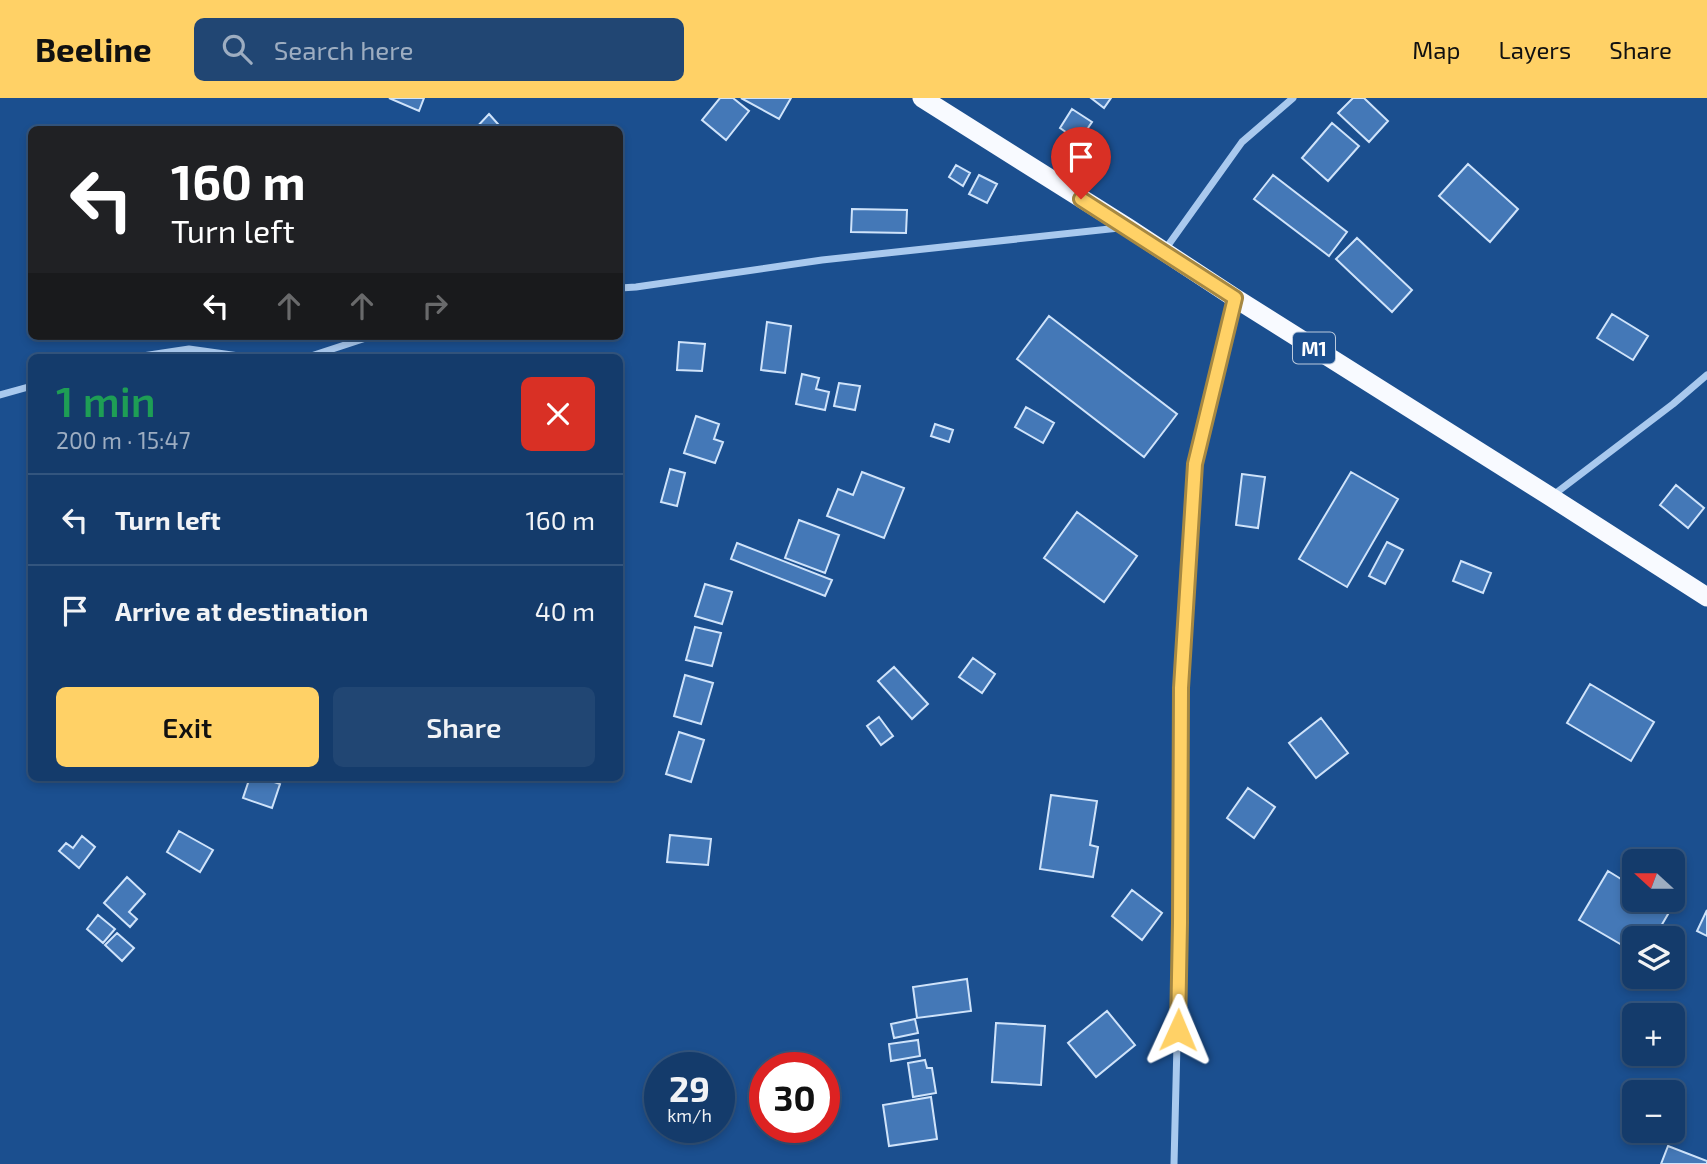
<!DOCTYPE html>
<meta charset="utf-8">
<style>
:root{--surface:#143b6b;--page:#214673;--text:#f1f3f6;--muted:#9dadc1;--line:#33557e;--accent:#ffd166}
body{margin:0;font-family:"Exo 2",sans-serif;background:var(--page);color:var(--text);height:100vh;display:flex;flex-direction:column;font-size:26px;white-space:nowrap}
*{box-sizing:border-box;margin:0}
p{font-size:23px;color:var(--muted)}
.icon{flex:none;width:38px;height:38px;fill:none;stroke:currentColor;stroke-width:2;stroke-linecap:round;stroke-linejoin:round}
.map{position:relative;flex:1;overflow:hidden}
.side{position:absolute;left:28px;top:256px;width:595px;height:427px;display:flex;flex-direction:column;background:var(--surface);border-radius:10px;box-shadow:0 4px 10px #0003,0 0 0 2px var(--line)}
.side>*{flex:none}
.top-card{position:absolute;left:28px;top:28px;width:595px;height:214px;border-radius:10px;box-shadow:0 4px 10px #0003,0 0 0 2px var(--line);background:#202124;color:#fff;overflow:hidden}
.needle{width:46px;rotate:291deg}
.buttons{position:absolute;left:1622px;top:751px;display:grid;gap:14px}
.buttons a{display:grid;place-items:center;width:63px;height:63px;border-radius:10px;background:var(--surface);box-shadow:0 4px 10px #0003,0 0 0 2px var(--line);font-size:35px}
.speed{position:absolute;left:644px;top:954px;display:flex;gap:14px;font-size:35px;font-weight:700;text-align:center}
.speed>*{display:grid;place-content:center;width:91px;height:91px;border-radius:50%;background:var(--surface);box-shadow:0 4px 10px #0003,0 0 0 2px var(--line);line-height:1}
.speed small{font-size:18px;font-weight:400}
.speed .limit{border:10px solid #d22;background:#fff;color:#111}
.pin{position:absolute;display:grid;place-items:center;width:60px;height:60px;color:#fff;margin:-72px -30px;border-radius:50% 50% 50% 0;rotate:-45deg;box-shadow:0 0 7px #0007}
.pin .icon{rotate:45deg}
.me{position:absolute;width:77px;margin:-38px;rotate:1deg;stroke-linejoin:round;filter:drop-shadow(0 0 5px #0008)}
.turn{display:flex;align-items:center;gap:24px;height:147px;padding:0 28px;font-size:32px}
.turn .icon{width:91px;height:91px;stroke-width:2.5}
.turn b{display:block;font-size:49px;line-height:60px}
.lanes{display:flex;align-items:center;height:66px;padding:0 28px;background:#0003;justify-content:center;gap:35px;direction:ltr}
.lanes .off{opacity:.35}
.round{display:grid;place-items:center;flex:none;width:74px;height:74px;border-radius:10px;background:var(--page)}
.head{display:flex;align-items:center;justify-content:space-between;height:119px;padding:0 28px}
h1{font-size:42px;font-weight:600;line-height:52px;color:#1e9e55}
.primary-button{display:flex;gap:14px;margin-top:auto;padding:14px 28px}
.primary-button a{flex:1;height:80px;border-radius:10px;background:var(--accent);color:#111;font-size:28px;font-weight:600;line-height:80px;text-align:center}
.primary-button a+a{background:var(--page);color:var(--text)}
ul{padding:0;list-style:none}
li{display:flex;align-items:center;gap:21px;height:91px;padding:0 28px;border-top:2px solid var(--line)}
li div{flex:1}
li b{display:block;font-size:26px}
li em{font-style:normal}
header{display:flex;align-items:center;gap:42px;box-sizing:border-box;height:98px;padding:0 35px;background:var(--accent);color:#111}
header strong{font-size:33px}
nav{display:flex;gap:38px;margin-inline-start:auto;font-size:24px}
.search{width:490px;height:63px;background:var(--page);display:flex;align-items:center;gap:18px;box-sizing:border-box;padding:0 24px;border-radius:10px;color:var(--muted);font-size:26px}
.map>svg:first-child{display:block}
</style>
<header>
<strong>Beeline</strong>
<div class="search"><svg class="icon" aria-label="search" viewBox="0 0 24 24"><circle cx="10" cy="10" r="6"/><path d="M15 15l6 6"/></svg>Search here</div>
<nav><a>Map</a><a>Layers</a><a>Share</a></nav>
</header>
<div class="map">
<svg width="1707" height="1066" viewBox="0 0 1707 1066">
<rect width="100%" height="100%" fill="#1b4f8f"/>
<!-- building -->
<path fill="#4478b7" stroke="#cfe3fa" stroke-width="2" d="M 389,0 L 424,0 L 419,13 Z
M 720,0 L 733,0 L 749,13 L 726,42 L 702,22 Z
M 741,0 L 791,0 L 779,21 Z
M 1091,0 L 1111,0 L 1104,10 Z
M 1353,0 L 1364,0 L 1388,23 L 1369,44 L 1338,15 Z
M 1072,11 L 1092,24 L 1079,43 L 1060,30 Z
M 489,16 L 498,26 L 493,32 L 474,32 Z
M 1332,25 L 1359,48 L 1328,83 L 1302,60 Z
M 1468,66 L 1518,111 L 1490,144 L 1439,98 Z
M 956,67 L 970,75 L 963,88 L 949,79 Z
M 979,77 L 997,86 L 987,105 L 969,96 Z
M 1273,77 L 1347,134 L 1329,158 L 1254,101 Z
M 852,111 L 907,112 L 906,135 L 851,134 Z
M 1357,140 L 1412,192 L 1392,214 L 1336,161 Z
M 1612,216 L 1648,238 L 1633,262 L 1597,240 Z
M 1049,218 L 1177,316 L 1144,359 L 1017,261 Z
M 767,224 L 791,228 L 785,275 L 761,272 Z
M 679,244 L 705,246 L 702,273 L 677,272 Z
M 802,276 L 819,280 L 816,291 L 829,294 L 825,312 L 796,306 Z
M 839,285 L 860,288 L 855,312 L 834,308 Z
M 1026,309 L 1054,325 L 1043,345 L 1015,329 Z
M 696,318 L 719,326 L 714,341 L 723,344 L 715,365 L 684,355 Z
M 935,326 L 953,332 L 949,344 L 931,338 Z
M 670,371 L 685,375 L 677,408 L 661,404 Z
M 862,374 L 904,390 L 884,440 L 827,418 L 838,391 L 853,397 Z
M 1351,374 L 1398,401 L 1347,489 L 1299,461 Z
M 1242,376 L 1265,379 L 1258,430 L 1236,427 Z
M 1676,387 L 1704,410 L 1688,430 L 1660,407 Z
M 1077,414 L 1137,458 L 1104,504 L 1044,460 Z
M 799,422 L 839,437 L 825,475 L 785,460 Z
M 1387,444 L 1403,452 L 1385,486 L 1369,478 Z
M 737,445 L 832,482 L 825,498 L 731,461 Z
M 1461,463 L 1491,475 L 1483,495 L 1453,483 Z
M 705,486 L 732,494 L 722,526 L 695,518 Z
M 695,529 L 721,535 L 712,568 L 686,562 Z
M 973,560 L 995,576 L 982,595 L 959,579 Z
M 894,569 L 928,606 L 912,621 L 878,583 Z
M 685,577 L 713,585 L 701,626 L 674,618 Z
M 1590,586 L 1654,624 L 1631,663 L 1567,625 Z
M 879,619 L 893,638 L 881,647 L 867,628 Z
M 1321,620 L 1348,655 L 1316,680 L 1289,645 Z
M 679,634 L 704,642 L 691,684 L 666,676 Z
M 250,679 L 260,679 L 280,686 L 272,710 L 243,700 Z
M 1248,690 L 1275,709 L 1254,740 L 1227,720 Z
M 1051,697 L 1097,703 L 1090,747 L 1098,749 L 1093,779 L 1040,771 Z
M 179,733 L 213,752 L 200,774 L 167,754 Z
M 670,737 L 711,741 L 708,767 L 667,764 Z
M 82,738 L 95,749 L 79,770 L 59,753 L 66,745 L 73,750 Z
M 1608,773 L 1634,789 L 1634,802 L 1656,802 L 1671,811 L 1654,840 L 1634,840 L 1634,854 L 1579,822 Z
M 127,779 L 145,796 L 129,814 L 137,821 L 130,829 L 104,805 Z
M 1132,792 L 1162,815 L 1142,842 L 1112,818 Z
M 1707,812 L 1707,838 L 1697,833 Z
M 98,817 L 115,831 L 103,845 L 87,831 Z
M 117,835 L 134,850 L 122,863 L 105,847 Z
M 967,881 L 971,913 L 917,920 L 913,889 Z
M 1107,913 L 1135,947 L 1096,979 L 1068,945 Z
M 915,921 L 918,935 L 894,940 L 891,926 Z
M 996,925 L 1045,928 L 1041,987 L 992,984 Z
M 918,942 L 920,958 L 891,963 L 889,946 Z
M 925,962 L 927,970 L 932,970 L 936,995 L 913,999 L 908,965 Z
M 931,999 L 937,1041 L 889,1048 L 883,1007 Z
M 1668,1048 L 1707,1063 L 1707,1066 L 1661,1066 Z"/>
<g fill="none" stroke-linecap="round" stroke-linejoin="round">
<!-- minor -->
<path stroke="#a9c9ee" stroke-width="7" d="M 1164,153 L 1242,44 L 1293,0
M 620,190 L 636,189 L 822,162 L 1119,130
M 136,259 L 189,251 L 246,259
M 308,259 L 372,238
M 0,297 L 32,288
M 1552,398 L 1673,306 L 1707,277
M 1174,1066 L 1180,825 L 1181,590 L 1195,366 L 1234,204"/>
<!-- trunk -->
<path stroke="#f8faff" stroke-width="19" d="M 922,0 L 1127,129 L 1235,200 L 1551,399 L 1707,499"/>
</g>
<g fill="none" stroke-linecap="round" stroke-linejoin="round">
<!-- route casing -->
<g stroke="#a68842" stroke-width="18">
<path id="route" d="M 1081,101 L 1235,200 L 1195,366 L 1181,590 L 1180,825 L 1178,932"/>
</g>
<!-- route -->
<use href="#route" stroke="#ffd166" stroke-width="12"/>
</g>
<g text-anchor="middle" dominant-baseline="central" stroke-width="7" stroke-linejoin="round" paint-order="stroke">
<!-- shield labels -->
<rect fill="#1b4f8f" stroke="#bbcadd" stroke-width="2" x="1293" y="234.5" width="42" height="31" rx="5"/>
<g font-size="19" font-weight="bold" fill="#fff">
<text x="1314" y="250">M1</text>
</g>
</g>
</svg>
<div class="buttons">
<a><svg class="needle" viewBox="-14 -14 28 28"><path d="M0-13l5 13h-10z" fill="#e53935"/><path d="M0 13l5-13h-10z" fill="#9dadc1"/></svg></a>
<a><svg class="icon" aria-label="layers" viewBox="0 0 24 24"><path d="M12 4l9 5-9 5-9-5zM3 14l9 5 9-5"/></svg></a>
<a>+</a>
<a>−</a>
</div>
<div class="speed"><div>29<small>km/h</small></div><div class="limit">30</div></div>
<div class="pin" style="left:1081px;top:101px;background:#d93025"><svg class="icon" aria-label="arrive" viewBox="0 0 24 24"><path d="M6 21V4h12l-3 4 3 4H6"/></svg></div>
<svg class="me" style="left:1178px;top:932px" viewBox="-20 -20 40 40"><path d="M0-17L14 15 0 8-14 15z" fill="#ffd166" stroke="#fff" stroke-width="4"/></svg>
<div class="top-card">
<div class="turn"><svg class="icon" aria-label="left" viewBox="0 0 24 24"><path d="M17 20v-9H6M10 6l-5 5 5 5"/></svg><div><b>160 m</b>Turn left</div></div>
<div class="lanes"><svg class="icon" aria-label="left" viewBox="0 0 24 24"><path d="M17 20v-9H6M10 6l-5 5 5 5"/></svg><svg class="icon off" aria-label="ahead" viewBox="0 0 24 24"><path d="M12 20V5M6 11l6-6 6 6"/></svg><svg class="icon off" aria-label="ahead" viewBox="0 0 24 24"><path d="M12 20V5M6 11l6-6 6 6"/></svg><svg class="icon off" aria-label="right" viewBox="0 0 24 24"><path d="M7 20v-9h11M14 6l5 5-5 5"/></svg></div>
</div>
<section class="side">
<div class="head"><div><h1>1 min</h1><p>200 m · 15:47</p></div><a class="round" style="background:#d93025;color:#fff"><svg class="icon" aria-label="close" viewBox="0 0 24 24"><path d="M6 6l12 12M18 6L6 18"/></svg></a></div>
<ul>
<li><svg class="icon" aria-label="left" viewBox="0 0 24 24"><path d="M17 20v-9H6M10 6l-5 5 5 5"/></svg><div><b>Turn left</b></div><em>160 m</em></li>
<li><svg class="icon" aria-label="arrive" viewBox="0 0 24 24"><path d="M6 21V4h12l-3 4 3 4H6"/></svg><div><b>Arrive at destination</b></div><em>40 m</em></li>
</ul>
<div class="primary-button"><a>Exit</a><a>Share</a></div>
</section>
</div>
